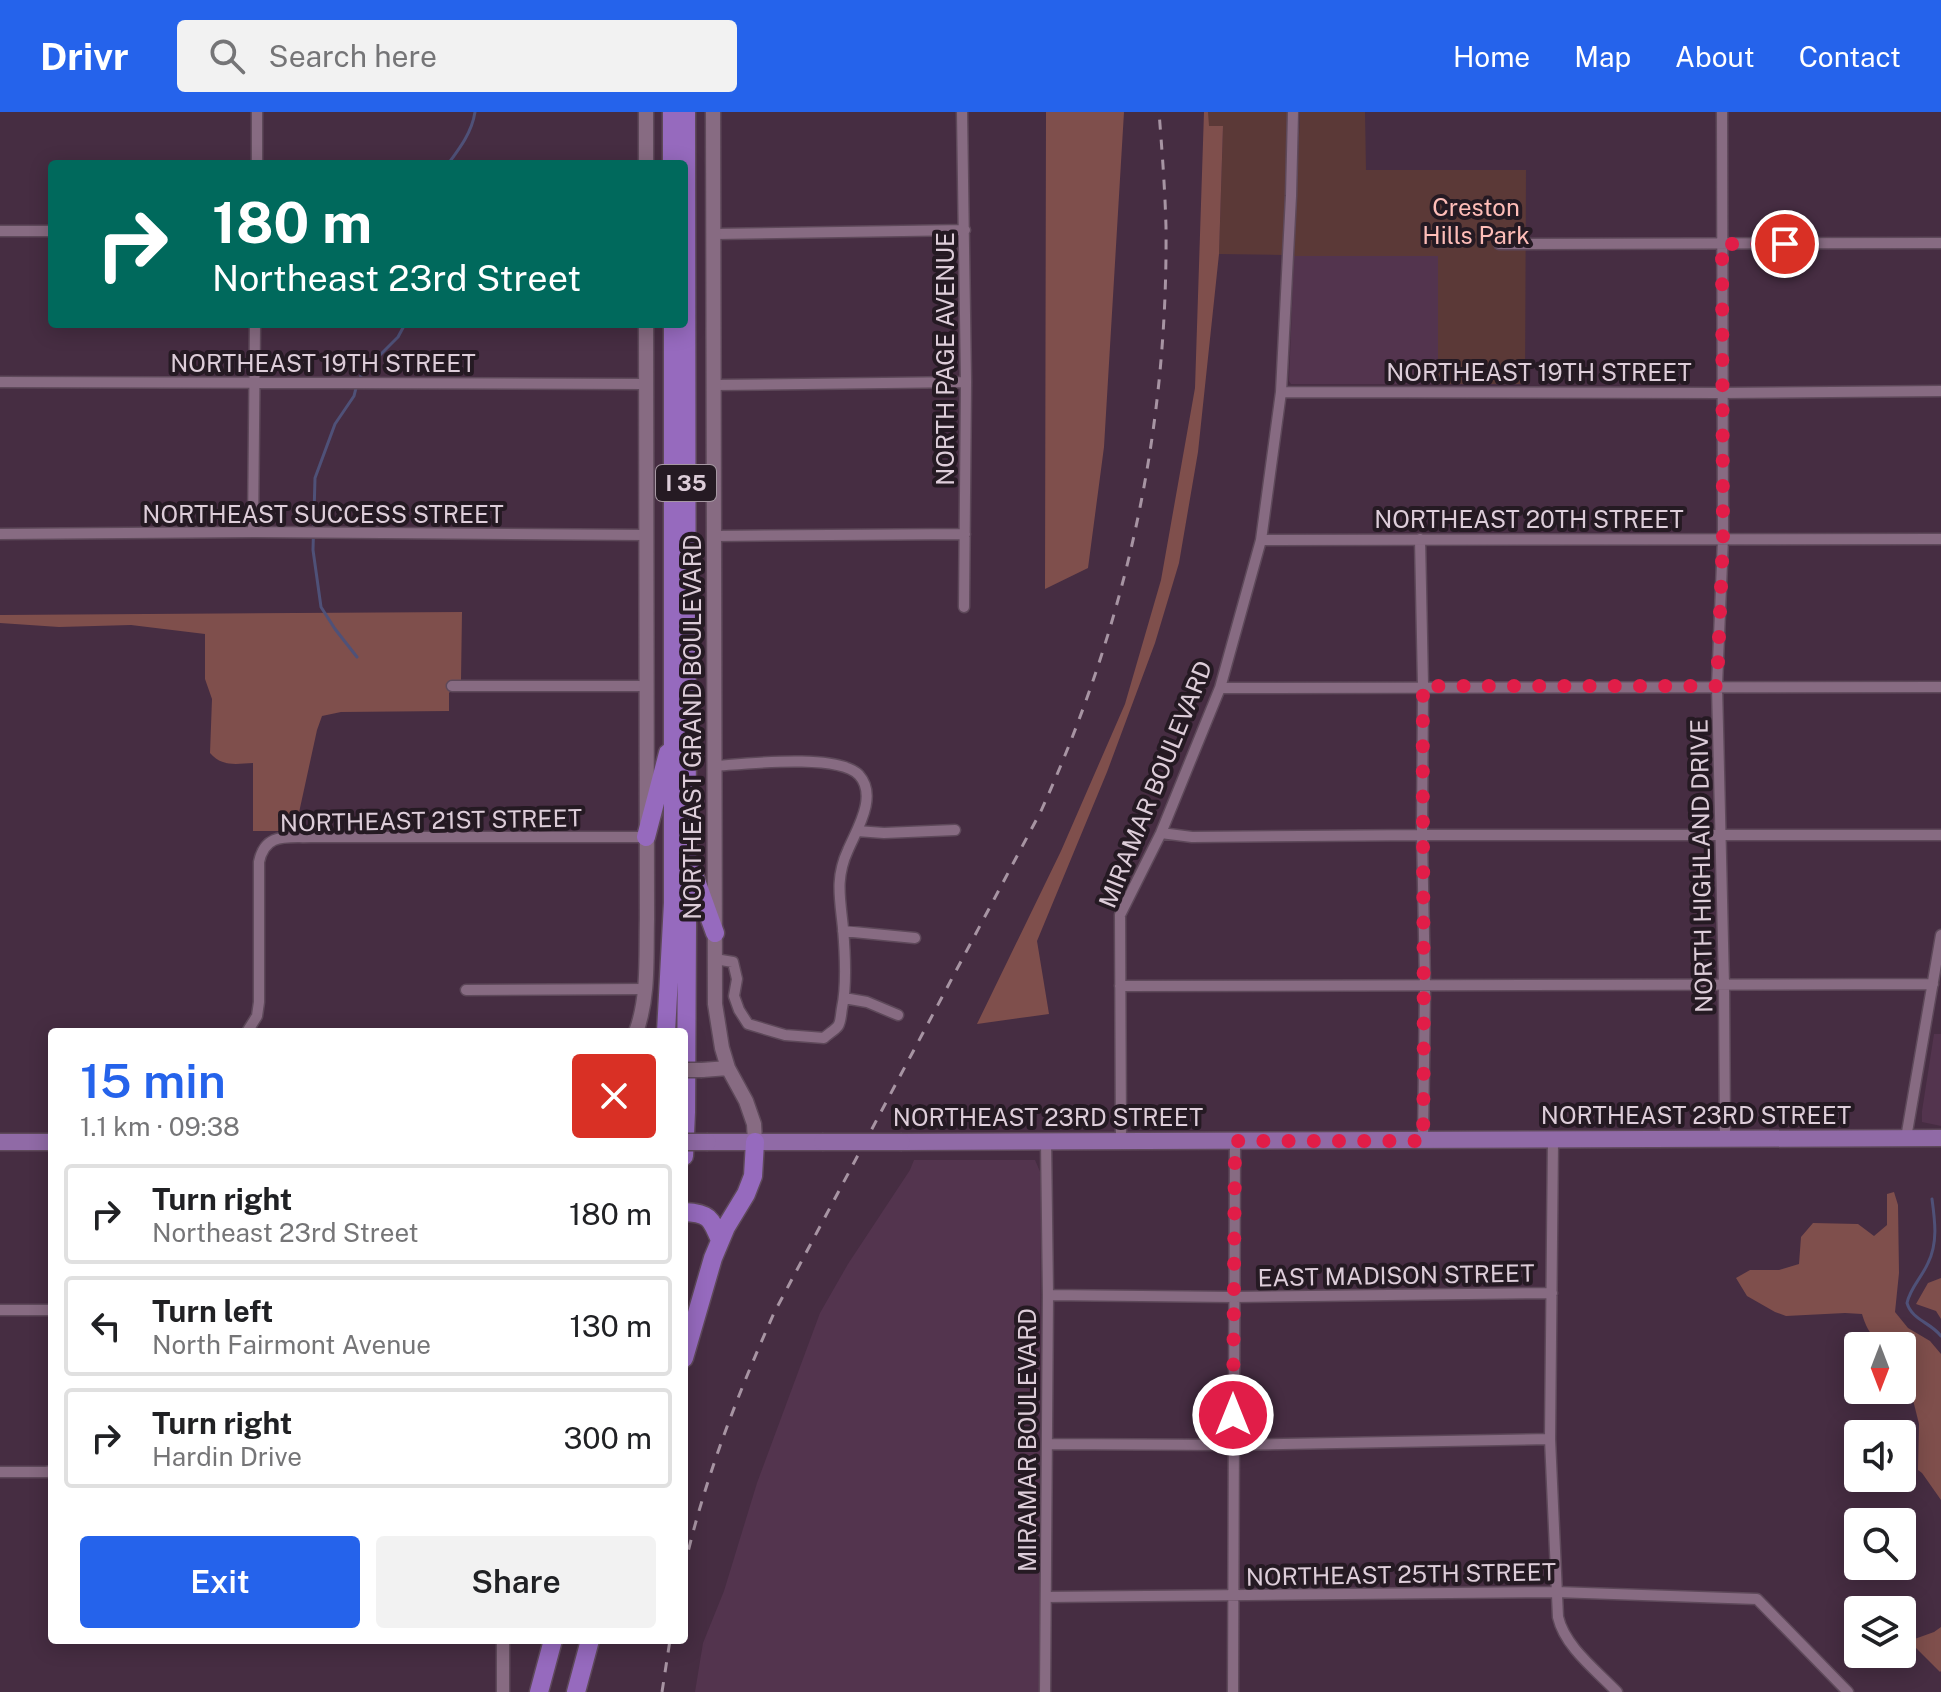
<!DOCTYPE html>
<meta charset="utf-8">
<style>
:root{--surface:#fff;--page:#f2f2f2;--text:#202124;--muted:#757577;--line:#e0e0e0;--accent:#2563eb}
body{margin:0;font-family:"Public Sans",sans-serif;background:var(--page);color:var(--text);height:100vh;display:flex;flex-direction:column;font-size:30px;white-space:nowrap}
*{box-sizing:border-box;margin:0}
p{font-size:26px;color:var(--muted)}
.icon{flex:none;width:44px;height:44px;fill:none;stroke:currentColor;stroke-width:2;stroke-linecap:round;stroke-linejoin:round}
.map{position:relative;flex:1;overflow:hidden}
.side{position:absolute;left:48px;top:916px;width:640px;height:616px;display:flex;flex-direction:column;background:var(--surface);border-radius:8px;box-shadow:0 4px 20px #0003}
.side>*{flex:none}
.banner{position:absolute;left:48px;top:48px;width:640px;height:168px;border-radius:8px;box-shadow:0 4px 20px #0003;background:#00695c;color:#fff;overflow:hidden}
.needle{width:52px;rotate:180deg}
.tools{position:absolute;left:1844px;top:1220px;display:grid;gap:16px}
.tools a{display:grid;place-items:center;width:72px;height:72px;border-radius:8px;background:var(--surface);box-shadow:0 4px 20px #0003;font-size:40px}
.pin{position:absolute;display:grid;place-items:center;width:68px;height:68px;color:#fff;margin:-34px;border:4px solid #fff;border-radius:50%;box-shadow:0 2px 8px #0007}
.me{position:absolute;width:88px;margin:-44px;rotate:0deg;stroke-linejoin:round;filter:drop-shadow(0 0 6px #0008)}
.turn{display:flex;align-items:center;gap:28px;height:168px;padding:0 32px;font-size:36px}
.turn .icon{width:104px;height:104px;stroke-width:2.5}
.turn b{display:block;font-size:56px;line-height:68px}
.round{display:grid;place-items:center;flex:none;width:84px;height:84px;border-radius:8px;background:var(--page)}
.overview{display:flex;align-items:center;justify-content:space-between;height:136px;padding:0 32px}
h1{font-size:48px;font-weight:600;line-height:60px;color:var(--accent)}
.action{display:flex;gap:16px;margin-top:auto;padding:16px 32px}
.action a{flex:1;height:92px;border-radius:8px;background:var(--accent);color:#fff;font-size:32px;font-weight:600;line-height:92px;text-align:center}
.action a+a{background:var(--page);color:var(--text)}
ul{padding:0;list-style:none}
li{display:flex;align-items:center;gap:24px;height:100px;margin:0 16px 12px;padding:0 16px;border:4px solid var(--line);border-radius:8px}
li div{flex:1}
li b{display:block;font-size:30px}
li em{font-style:normal}
header{display:flex;align-items:center;gap:48px;box-sizing:border-box;height:112px;padding:0 40px;background:var(--accent);color:#fff}
header strong{font-size:38px}
nav{display:flex;gap:44px;margin-inline-start:auto;font-size:28px}
.search{width:560px;height:72px;background:var(--page);display:flex;align-items:center;gap:20px;box-sizing:border-box;padding:0 28px;border-radius:8px;color:var(--muted);font-size:30px}
.map>svg:first-child{display:block}
</style>
<header>
<strong>Drivr</strong>
<div class="search"><svg class="icon" aria-label="search" viewBox="0 0 24 24"><circle cx="10" cy="10" r="6"/><path d="M15 15l6 6"/></svg>Search here</div>
<nav><a>Home</a><a>Map</a><a>About</a><a>Contact</a></nav>
</header>
<div class="map">
<svg width="1941" height="1580" viewBox="0 0 1941 1580">
<rect width="100%" height="100%" fill="#462d42"/>
<!-- built -->
<path fill="#53344e" d="M 1294,144 L 1439,144 L 1438,272 L 1291,272 L 1289,269 Z
M 1934,922 L 1941,922 L 1941,1014 L 1922,1010 L 1922,999 Z
M 914,1048 L 1035,1048 L 1041,1062 L 1039,1580 L 695,1580 L 703,1531 L 724,1479 L 757,1371 L 820,1201 L 848,1152 L 910,1058 Z"/>
<!-- green -->
<path fill="#5b3937" d="M 1208,0 L 1288,0 L 1283,143 L 1219,142 L 1223,15 L 1208,14 Z
M 1300,0 L 1365,0 L 1366,58 L 1526,58 L 1525,272 L 1438,272 L 1438,144 L 1294,144 Z"/>
<!-- forest -->
<path fill="#7f4f4c" d="M 1046,0 L 1124,0 L 1104,335 L 1088,456 L 1045,477 Z
M 1204,0 L 1208,0 L 1209,14 L 1223,14 L 1219,142 L 1198,340 L 1179,451 L 1155,531 L 1107,660 L 1037,829 L 1049,902 L 977,912 L 1061,739 L 1125,592 L 1161,468 L 1195,276 Z
M 462,500 L 461,568 L 449,581 L 449,599 L 341,600 L 322,604 L 317,618 L 295,719 L 253,719 L 253,651 C 236,652 222,655 210,641 L 212,587 L 205,567 L 205,522 L 131,513 L 59,515 L 0,511 L 0,503 Z
M 1894,1080 L 1898,1093 L 1899,1161 L 1895,1200 L 1908,1216 L 1930,1229 L 1941,1242 L 1941,1388 L 1922,1361 L 1918,1358 L 1919,1312 L 1910,1276 L 1908,1254 L 1902,1248 L 1902,1234 C 1878,1234 1869,1225 1862,1202 L 1845,1201 L 1786,1204 L 1775,1200 L 1747,1184 L 1736,1166 L 1750,1158 L 1779,1158 L 1799,1152 L 1801,1125 L 1813,1111 L 1858,1112 L 1874,1124 L 1887,1113 L 1887,1082 Z
M 1941,1166 L 1941,1207 L 1936,1199 L 1916,1192 L 1928,1171 Z
M 1941,1515 L 1941,1559 L 1940,1560 L 1909,1529 L 1934,1520 Z"/>
<g fill="none" stroke-linecap="round" stroke-linejoin="round">
<!-- stream -->
<path stroke="#4f5178" stroke-width="3" d="M 448,52 C 460,36 472,20 475,0
M 359,269 L 362,261 L 398,225 L 405,212
M 356,276 L 354,284 L 335,312 L 315,366 L 313,438 L 321,495 L 335,517 L 357,545
M 1932,1087 C 1935,1109 1938,1131 1928,1151 C 1922,1165 1910,1176 1907,1191 C 1912,1208 1930,1210 1941,1224"/>
<!-- minor casing -->
<g stroke="#5e495a" stroke-width="13">
<path id="minor" d="M 962,0 L 966,270 L 964,495
M 1722,0 L 1723,426 L 1717,574 L 1724,873 L 1725,1027
M 257,52 L 257,0
M 0,119 L 52,119
M 714,122 L 965,118
M 1499,132 L 1941,131
M 0,270 L 647,272
M 714,273 L 966,270
M 1281,280 L 1722,281 L 1941,279
M 253,420 L 255,212
M 0,422 L 253,420 L 647,423
M 714,424 L 965,422
M 1420,427 L 1423,574 L 1422,723 L 1425,874 L 1423,1029
M 1261,428 L 1941,427
M 452,574 L 646,574
M 1220,576 L 1941,575
M 714,654 C 745,652 838,641 859,663 C 878,684 857,717 848,738 C 835,766 840,786 843,816 C 845,840 847,873 842,896 C 841,901 841,910 838,914 C 835,918 828,922 824,926 L 785,923 L 748,912 L 739,898 L 734,884 L 737,867 L 733,850 L 715,847
M 857,719 L 884,721 L 955,718
M 1161,721 L 1192,725 L 1422,723 L 1941,723
M 843,819 L 915,826
M 1120,874 L 1933,872
M 466,878 L 645,877
M 844,886 L 867,890 L 898,903
M 247,920 L 257,904 L 259,890 L 259,750 C 265,720 287,726 311,725 L 646,725
M 1906,1026 L 1941,823
M 1553,1028 L 1550,1327 L 1558,1505 C 1565,1535 1596,1558 1617,1580
M 1121,1030 L 1120,803 L 1161,721 L 1220,576 L 1261,428 L 1281,280 L 1291,84 L 1293,0
M 1048,1183 L 1234,1185 L 1552,1181
M 0,1198 L 52,1198
M 1047,1332 L 1233,1333 L 1550,1327
M 0,1360 L 46,1360 L 52,1359
M 1046,1485 L 1556,1480 L 1757,1487 L 1848,1580
M 1045,1580 L 1048,1183 L 1046,1029
M 1233,1580 L 1235,1029"/>
</g>
<!-- tertiary casing -->
<g stroke="#5e495a" stroke-width="15">
<path id="tertiary" d="M 503,1580 L 503,1528"/>
</g>
<!-- secondary casing -->
<g stroke="#5e495a" stroke-width="17">
<path id="secondary" d="M 646,0 L 646,52
M 713,0 L 715,892 L 722,936 L 728,956 L 746,989 L 754,1012 L 755,1030
M 636,920 C 649,885 646,844 647,807 L 646,212
M 702,958 L 728,956"/>
</g>
<!-- primary casing -->
<g stroke="#5e495a" stroke-width="19">
<path id="primary" d="M 0,1030 L 52,1030
M 708,1030 L 822,1030
M 902,1030 L 1941,1026"/>
</g>
<!-- motorway casing -->
<g stroke="#5e495a" stroke-width="21">
<path id="motorway" d="M 672,0 L 672,52
M 646,725 L 668,641
M 693,760 L 715,821
M 666,920 L 673,791 L 673,212
M 684,1044 L 686,1000 L 687,813 L 686,0
M 684,1100 C 709,1101 711,1106 720,1128
M 684,1246 L 713,1146 L 726,1115 L 746,1082 L 753,1064 L 755,1030
M 539,1580 L 553,1528
M 576,1580 L 590,1528"/>
</g>
<!-- minor -->
<use href="#minor" stroke="#876b82" stroke-width="10"/>
<!-- tertiary -->
<use href="#tertiary" stroke="#876b82" stroke-width="12"/>
<!-- secondary -->
<use href="#secondary" stroke="#876b82" stroke-width="14"/>
<!-- primary -->
<use href="#primary" stroke="#906aa6" stroke-width="16"/>
<!-- motorway -->
<use href="#motorway" stroke="#966abe" stroke-width="18"/>
<!-- rail -->
<path stroke="#a794a3" stroke-width="3" stroke-dasharray="10 10" stroke-linecap="butt" d="M 684,1457 C 704,1368 737,1284 774,1201 L 1041,699 C 1126,512 1168,321 1166,115 C 1165,77 1162,38 1159,0
M 662,1580 L 670,1528"/>
<!-- secondary-bridge casing -->
<g stroke="#5e495a" stroke-width="17" stroke-linecap="butt">
<path id="secondary-bridge" d="M 684,958 L 702,958"/>
</g>
<!-- primary-bridge casing -->
<g stroke="#5e495a" stroke-width="19" stroke-linecap="butt">
<path id="primary-bridge" d="M 684,1030 L 708,1030
M 822,1030 L 902,1030"/>
</g>
<!-- secondary-bridge -->
<use href="#secondary-bridge" stroke="#876b82" stroke-width="14"/>
<!-- primary-bridge -->
<use href="#primary-bridge" stroke="#906aa6" stroke-width="16"/>
</g>
<g fill="none" stroke-linecap="round" stroke-linejoin="round">
<!-- route -->
<path stroke="#e11d48" stroke-width="14" stroke-dasharray="0 25.2" d="M 1233,1303 L 1235,1029 L 1423,1029 C 1425,877 1422,726 1423,574 L 1717,574 L 1723,426 L 1722,132 L 1785,132"/>
</g>
<g text-anchor="middle" dominant-baseline="central" stroke-width="8" stroke-linejoin="round" paint-order="stroke">
<!-- shield labels -->
<rect fill="#251a23" stroke="#a697a2" stroke-width="2" x="656" y="353" width="60" height="36" rx="6"/>
<g font-size="22" font-weight="bold" fill="#ddcdd9">
<text x="686" y="371">I 35</text>
</g>
<!-- park labels -->
<g font-size="24" fill="#febdb8" stroke="#251a23">
<text x="1476" y="95">Creston<tspan x="1476" dy="28">Hills Park</tspan></text>
</g>
<!-- street labels -->
<g font-size="24" fill="#ddcdd9" stroke="#251a23">
<text transform="translate(945 247) rotate(-90)">NORTH PAGE AVENUE</text>
<text x="323" y="251">NORTHEAST 19TH STREET</text>
<text x="1539" y="260">NORTHEAST 19TH STREET</text>
<text x="323" y="402">NORTHEAST SUCCESS STREET</text>
<text x="1529" y="407">NORTHEAST 20TH STREET</text>
<text transform="translate(692 615) rotate(-90)">NORTHEAST GRAND BOULEVARD</text>
<text transform="translate(1155 672) rotate(-68)">MIRAMAR BOULEVARD</text>
<text transform="translate(431 708) rotate(-1)">NORTHEAST 21ST STREET</text>
<text transform="translate(1701 754) rotate(-91)">NORTH HIGHLAND DRIVE</text>
<text x="1696" y="1003">NORTHEAST 23RD STREET</text>
<text x="1048" y="1005">NORTHEAST 23RD STREET</text>
<text transform="translate(1396 1163) rotate(-1)">EAST MADISON STREET</text>
<text transform="translate(1027 1328) rotate(-90)">MIRAMAR BOULEVARD</text>
<text transform="translate(1401 1462) rotate(-1)">NORTHEAST 25TH STREET</text>
</g>
</g>
</svg>
<div class="tools">
<a><svg class="needle" viewBox="-14 -14 28 28"><path d="M0-13l5 13h-10z" fill="#e53935"/><path d="M0 13l5-13h-10z" fill="#757577"/></svg></a>
<a><svg class="icon" aria-label="sound" viewBox="0 0 24 24"><path d="M4 9h4l5-4v14l-5-4H4zM17 9q2 3 0 6"/></svg></a>
<a><svg class="icon" aria-label="search" viewBox="0 0 24 24"><circle cx="10" cy="10" r="6"/><path d="M15 15l6 6"/></svg></a>
<a><svg class="icon" aria-label="layers" viewBox="0 0 24 24"><path d="M12 4l9 5-9 5-9-5zM3 14l9 5 9-5"/></svg></a>
</div>
<div class="pin" style="left:1785px;top:132px;background:#d93025"><svg class="icon" aria-label="arrive" viewBox="0 0 24 24"><path d="M6 21V4h12l-3 4 3 4H6"/></svg></div>
<svg class="me" style="left:1233px;top:1303px" viewBox="-20 -20 40 40"><circle r="17" fill="#e11d48" stroke="#fff" stroke-width="3"/><path d="M0-11L8 9 0 5-8 9z" fill="#fff"/></svg>
<div class="banner">
<div class="turn"><svg class="icon" aria-label="right" viewBox="0 0 24 24"><path d="M7 20v-9h11M14 6l5 5-5 5"/></svg><div><b>180 m</b>Northeast 23rd Street</div></div>
</div>
<section class="side">
<div class="overview"><div><h1>15 min</h1><p>1.1 km · 09:38</p></div><a class="round" style="background:#d93025;color:#fff"><svg class="icon" aria-label="close" viewBox="0 0 24 24"><path d="M6 6l12 12M18 6L6 18"/></svg></a></div>
<ul>
<li><svg class="icon" aria-label="right" viewBox="0 0 24 24"><path d="M7 20v-9h11M14 6l5 5-5 5"/></svg><div><b>Turn right</b><p>Northeast 23rd Street</p></div><em>180 m</em></li>
<li><svg class="icon" aria-label="left" viewBox="0 0 24 24"><path d="M17 20v-9H6M10 6l-5 5 5 5"/></svg><div><b>Turn left</b><p>North Fairmont Avenue</p></div><em>130 m</em></li>
<li><svg class="icon" aria-label="right" viewBox="0 0 24 24"><path d="M7 20v-9h11M14 6l5 5-5 5"/></svg><div><b>Turn right</b><p>Hardin Drive</p></div><em>300 m</em></li>
</ul>
<div class="action"><a>Exit</a><a>Share</a></div>
</section>
</div>
